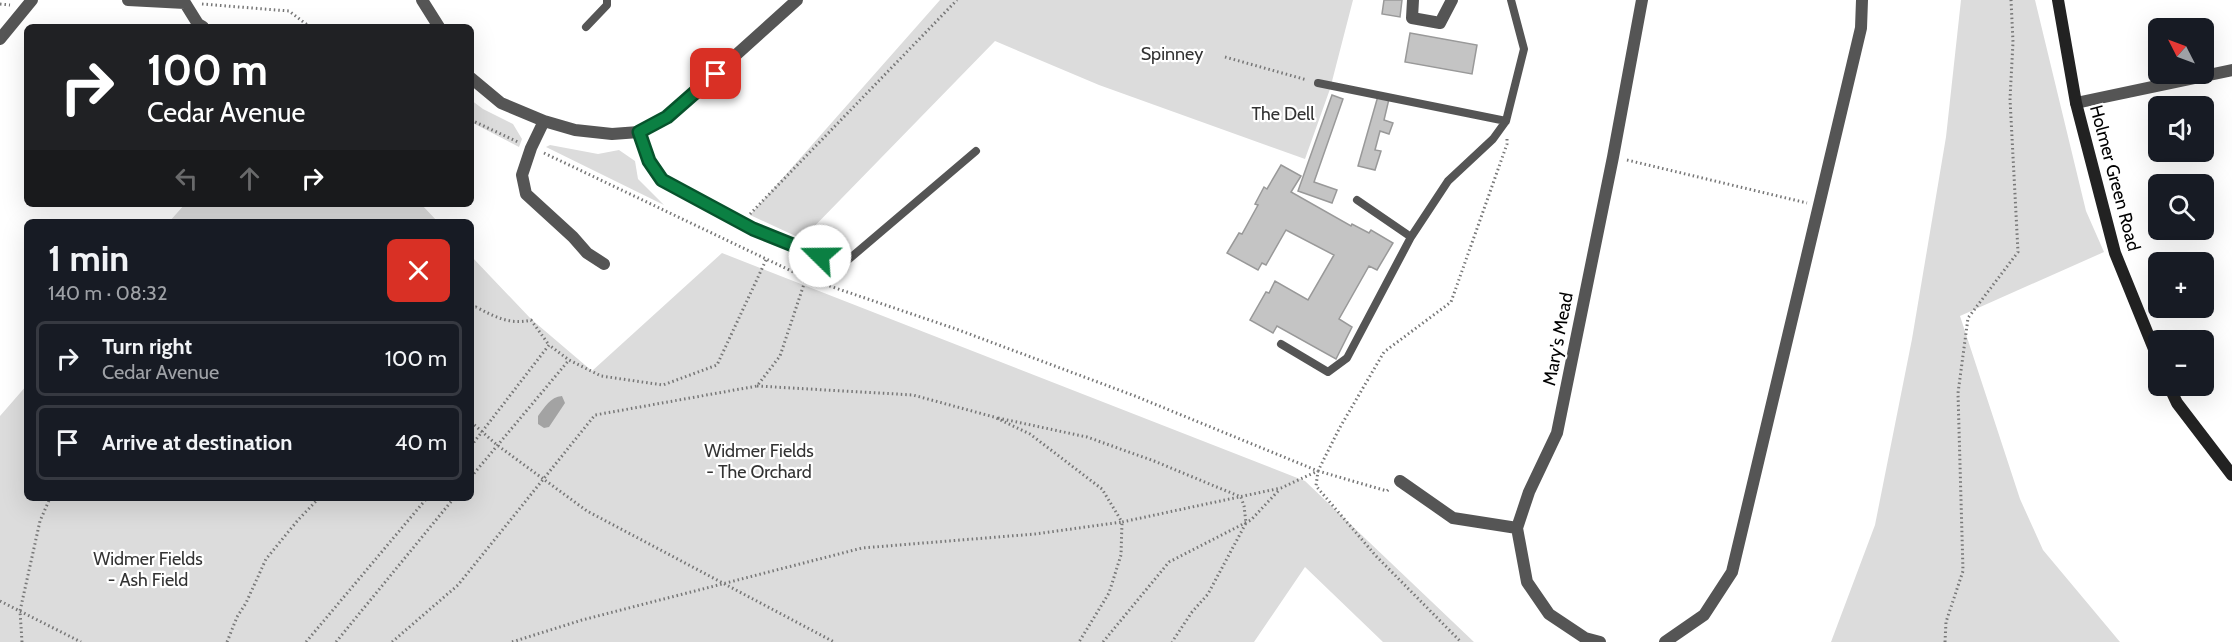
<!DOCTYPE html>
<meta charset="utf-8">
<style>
:root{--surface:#171b24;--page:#20242c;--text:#f1f3f6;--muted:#9ea1a6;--line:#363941}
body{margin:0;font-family:Cabin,sans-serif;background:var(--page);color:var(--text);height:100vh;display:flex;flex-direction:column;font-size:22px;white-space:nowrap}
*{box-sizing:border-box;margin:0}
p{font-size:20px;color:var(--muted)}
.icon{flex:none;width:33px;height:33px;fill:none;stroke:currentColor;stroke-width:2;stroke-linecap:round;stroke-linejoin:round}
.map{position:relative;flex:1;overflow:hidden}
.side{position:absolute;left:24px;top:219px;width:450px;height:282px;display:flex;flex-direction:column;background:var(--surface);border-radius:9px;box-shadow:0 6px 24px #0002}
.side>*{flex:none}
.top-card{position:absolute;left:24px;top:24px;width:450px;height:183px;border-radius:9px;box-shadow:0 6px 24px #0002;background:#202124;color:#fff;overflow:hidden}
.needle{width:39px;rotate:312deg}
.fabs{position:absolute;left:2148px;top:18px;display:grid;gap:12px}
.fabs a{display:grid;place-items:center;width:66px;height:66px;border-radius:9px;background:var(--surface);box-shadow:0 6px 24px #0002;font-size:30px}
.pin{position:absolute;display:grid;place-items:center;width:51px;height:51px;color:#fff;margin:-26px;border-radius:12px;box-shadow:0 3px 9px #0006}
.me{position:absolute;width:66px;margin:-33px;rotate:292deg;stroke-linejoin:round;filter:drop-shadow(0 0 4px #0008)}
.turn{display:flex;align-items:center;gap:21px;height:126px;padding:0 24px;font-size:27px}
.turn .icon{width:78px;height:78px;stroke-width:2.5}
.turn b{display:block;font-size:42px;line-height:51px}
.lanes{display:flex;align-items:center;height:57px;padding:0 24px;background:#0003;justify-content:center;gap:30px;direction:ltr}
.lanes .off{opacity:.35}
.round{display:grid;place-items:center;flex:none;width:63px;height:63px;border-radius:9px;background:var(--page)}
.head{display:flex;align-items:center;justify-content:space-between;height:102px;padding:0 24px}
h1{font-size:36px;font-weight:700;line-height:45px}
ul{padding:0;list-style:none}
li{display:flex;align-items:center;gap:18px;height:75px;margin:0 12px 9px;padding:0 12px;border:3px solid var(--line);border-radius:9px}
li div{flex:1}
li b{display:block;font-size:22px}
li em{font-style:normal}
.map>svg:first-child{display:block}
</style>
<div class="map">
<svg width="2232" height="642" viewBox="0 0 2232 642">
<rect width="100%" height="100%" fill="#fff"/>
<!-- green -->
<path fill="#dcdcdc" d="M 940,0 L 1353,0 L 1330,89 L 1305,159 L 1099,85 L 995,41 L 802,239 L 750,215 Z
M 1961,0 L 2035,0 L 2086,211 L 2104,252 L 1960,316 L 2020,499 L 2043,550 L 2120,642 L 1831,642 L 1875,525 L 1912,339 L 1946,137 Z
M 471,100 L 483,109 L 513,124 L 522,139 L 519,147 L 471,122 Z
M 550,145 L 598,154 L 619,150 L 635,161 L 638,179 L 664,205 L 546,147 Z
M 185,204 L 421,204 L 438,222 L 169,222 Z
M 722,253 L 1305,481 L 1474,642 L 1383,642 L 1305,567 L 1254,642 L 0,642 L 0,416 L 27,385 L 27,498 L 471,498 L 471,256 L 531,319 L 592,371 Z"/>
<!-- water -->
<path fill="#a3a3a3" d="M 562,396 L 565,403 L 549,427 L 544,428 L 538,424 L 538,416 C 545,407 550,397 562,396 Z"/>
<!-- building -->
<path fill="#c4c4c4" stroke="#999" stroke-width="1.5" d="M 1384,0 L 1402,0 L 1400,17 L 1382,14 Z
M 1410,33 L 1477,45 L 1472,74 L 1405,62 Z
M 1332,95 L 1343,99 L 1314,182 L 1337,190 L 1332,203 L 1298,191 Z
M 1378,96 L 1389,99 L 1384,120 L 1393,123 L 1389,134 L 1380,131 L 1375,150 L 1381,151 L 1375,170 L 1358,166 Z
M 1281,165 L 1301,176 L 1291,192 L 1351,226 L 1352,224 L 1369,233 L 1371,230 L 1393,243 L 1377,270 L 1369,266 L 1339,319 L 1352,327 L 1336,359 L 1277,326 L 1273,333 L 1250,320 L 1266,292 L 1269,293 L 1275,281 L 1308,300 L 1334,255 L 1286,230 L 1266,265 L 1262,263 L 1258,270 L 1227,253 L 1239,233 L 1242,234 L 1258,205 L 1255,204 L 1264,187 L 1267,189 Z"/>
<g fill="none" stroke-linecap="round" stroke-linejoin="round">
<!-- path -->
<path stroke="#777" stroke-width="3" stroke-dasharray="1.5 3" stroke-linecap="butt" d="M 0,4 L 10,5
M 202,4 L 289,11 L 310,27
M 1225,57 L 1307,80
M 471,120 L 518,142
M 544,153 L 806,278 L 956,329 L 1135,396 L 1318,471 L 1316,486 L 1376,556 L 1461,642
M 1627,160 L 1807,203
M 750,214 L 957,0
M 471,308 L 476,307 C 495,317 510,325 531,320 L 549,345
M 757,386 L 913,395 L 994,417 L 1030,434 L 1102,489 L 1122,522 L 1281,488 L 1318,471 L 1339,429 L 1384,352 L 1451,302 L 1507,144 L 1507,138
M 998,418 L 1087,437 L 1154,461 L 1241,497 L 1244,506 L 1246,523 L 1208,594 L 1192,612 L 1172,642
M 471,422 L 497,445 L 587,511 L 834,642
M 471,446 L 549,345 L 569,360
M 1318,471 L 1387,491 L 1390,488
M 471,477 L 569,360 L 601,376 L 663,385 L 717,365 L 766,260
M 0,601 L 81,642
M 22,642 L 20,611 L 40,521 L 50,498
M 227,642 L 237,617 L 246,603 L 266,559 L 298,520 L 319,498
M 306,642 L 427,498
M 336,642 L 454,498
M 392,642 L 458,585 L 595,415 L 757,386 L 780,356 L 806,278
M 512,642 L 582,620 L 862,548 L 1035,534 L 1122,522 L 1121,555 L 1109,593 L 1079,642
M 1103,642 L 1169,562 L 1251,520 L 1280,489
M 1945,642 L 1946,622 L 1963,571 L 1958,393 L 1968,318 L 2018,252 L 2010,99 L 2013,42 L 2011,0"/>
<!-- lane -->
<path stroke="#555" stroke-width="8" d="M 586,27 L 607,5 L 607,0
M 1318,83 L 1506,121
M 639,132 L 649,161 L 662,180 L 753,229 L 842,265 L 976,151
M 1357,200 L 1411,237
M 1281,344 L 1328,372 L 1347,358 L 1411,237 L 1448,181 L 1493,139 L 1506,121 L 1524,49 L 1511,0"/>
<!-- street -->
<path stroke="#555" stroke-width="12" d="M 128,0 L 185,3 L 198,24 L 203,27
M 422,0 L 439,27
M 1413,0 L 1412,18 L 1440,23 L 1452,0
M 0,39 L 32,0
M 471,78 L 501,103 L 544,121 L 575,130 L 612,134 L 639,132 L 667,117 L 797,0
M 2076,103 L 2232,70
M 544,121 L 531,148 L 522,175 L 526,194 L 573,237 L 587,253 L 604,264
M 1400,481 L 1453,518 L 1517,528
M 1600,642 L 1585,638 L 1549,614 L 1527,582 L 1517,528 L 1529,492 L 1557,433 L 1613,157 L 1642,0
M 1665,642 L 1704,615 L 1732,572 L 1861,28 L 1862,0"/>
<!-- secondary -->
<path stroke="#222" stroke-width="12" d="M 2058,0 L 2076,103 L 2115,253 L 2158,359
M 2169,386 L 2177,403 L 2232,475"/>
</g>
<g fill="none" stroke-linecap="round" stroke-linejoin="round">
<!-- route casing -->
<g stroke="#07532c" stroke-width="15">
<path id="route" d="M 716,74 L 667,117 L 639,132 L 649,161 L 662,180 L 753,229 L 820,256"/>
</g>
<!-- route -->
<use href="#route" stroke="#0b8043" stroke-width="10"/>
</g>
<g text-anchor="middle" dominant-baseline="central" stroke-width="4.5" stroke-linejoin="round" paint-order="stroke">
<!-- park labels -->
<g font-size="18" fill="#333" stroke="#fff">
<text x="1172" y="54">Spinney</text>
<text x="1283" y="114">The Dell</text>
<text x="759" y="451">Widmer Fields<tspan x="759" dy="21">- The Orchard</tspan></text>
<text x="148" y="559">Widmer Fields<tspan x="148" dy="21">- Ash Field</tspan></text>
</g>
<!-- street labels -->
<g font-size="18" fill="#000" stroke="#fff">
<text transform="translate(2115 178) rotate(75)">Holmer Green Road</text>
<text transform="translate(1558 339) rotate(-79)">Mary's Mead</text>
</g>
</g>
</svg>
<div class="fabs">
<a><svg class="needle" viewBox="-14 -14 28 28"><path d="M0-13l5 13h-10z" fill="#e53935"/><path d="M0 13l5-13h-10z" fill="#9ea1a6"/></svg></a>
<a><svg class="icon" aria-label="sound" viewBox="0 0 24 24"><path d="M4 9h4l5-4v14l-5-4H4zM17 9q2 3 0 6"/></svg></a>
<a><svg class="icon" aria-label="search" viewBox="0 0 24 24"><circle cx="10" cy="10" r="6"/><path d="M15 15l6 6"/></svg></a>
<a>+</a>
<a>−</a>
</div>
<div class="pin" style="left:716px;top:74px;background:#d93025"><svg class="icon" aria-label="arrive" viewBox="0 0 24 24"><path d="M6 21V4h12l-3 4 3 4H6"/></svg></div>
<svg class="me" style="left:820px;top:256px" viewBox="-20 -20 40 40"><circle r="19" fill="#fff"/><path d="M0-13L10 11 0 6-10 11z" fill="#0b8043"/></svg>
<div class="top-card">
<div class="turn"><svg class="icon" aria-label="right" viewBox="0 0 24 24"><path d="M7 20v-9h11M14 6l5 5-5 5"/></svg><div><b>100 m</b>Cedar Avenue</div></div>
<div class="lanes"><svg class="icon off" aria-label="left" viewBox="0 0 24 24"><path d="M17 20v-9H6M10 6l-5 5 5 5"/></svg><svg class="icon off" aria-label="ahead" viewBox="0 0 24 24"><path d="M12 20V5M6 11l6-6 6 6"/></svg><svg class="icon" aria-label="right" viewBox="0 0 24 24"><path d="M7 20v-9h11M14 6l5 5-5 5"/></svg></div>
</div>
<section class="side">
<div class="head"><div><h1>1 min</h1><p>140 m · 08:32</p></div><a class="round" style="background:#d93025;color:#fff"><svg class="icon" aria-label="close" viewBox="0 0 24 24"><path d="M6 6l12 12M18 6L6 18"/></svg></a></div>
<ul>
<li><svg class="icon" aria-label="right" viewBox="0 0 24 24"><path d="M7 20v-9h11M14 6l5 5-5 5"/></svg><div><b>Turn right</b><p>Cedar Avenue</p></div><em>100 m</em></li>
<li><svg class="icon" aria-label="arrive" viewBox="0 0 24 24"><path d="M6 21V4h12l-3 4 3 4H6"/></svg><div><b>Arrive at destination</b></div><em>40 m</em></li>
</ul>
</section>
</div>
